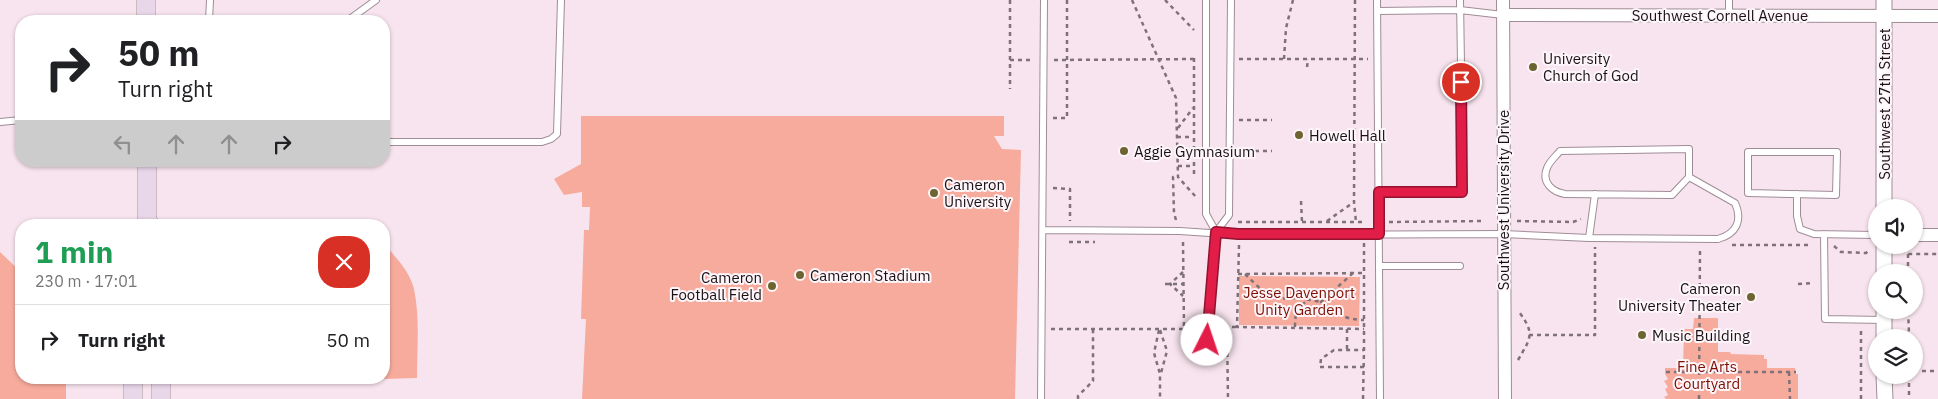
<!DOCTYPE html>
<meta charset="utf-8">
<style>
:root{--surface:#fff;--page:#f6f6f6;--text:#202124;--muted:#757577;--line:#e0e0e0}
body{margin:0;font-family:"IBM Plex Sans",sans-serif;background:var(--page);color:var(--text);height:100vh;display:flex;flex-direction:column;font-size:19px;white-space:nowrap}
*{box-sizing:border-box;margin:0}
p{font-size:16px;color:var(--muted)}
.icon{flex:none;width:28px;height:28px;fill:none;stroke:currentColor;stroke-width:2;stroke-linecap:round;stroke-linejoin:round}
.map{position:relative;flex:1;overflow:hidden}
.sheet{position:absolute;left:15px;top:219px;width:375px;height:165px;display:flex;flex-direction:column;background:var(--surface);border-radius:20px;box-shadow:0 1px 4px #0004}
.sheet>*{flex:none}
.top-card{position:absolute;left:15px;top:15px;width:375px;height:152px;border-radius:20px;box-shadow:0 1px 4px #0004;background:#fff;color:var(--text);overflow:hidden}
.tools{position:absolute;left:1868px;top:199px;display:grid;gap:10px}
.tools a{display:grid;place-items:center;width:55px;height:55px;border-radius:50%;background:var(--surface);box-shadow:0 1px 4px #0004;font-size:25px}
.pin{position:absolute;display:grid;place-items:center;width:42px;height:42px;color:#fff;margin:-21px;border:2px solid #fff;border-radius:50%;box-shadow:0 1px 5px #0007}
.me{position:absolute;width:55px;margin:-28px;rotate:4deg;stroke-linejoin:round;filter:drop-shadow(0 0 4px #0008)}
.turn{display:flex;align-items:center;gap:18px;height:105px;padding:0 20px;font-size:22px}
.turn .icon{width:65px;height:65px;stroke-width:2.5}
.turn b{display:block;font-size:35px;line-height:42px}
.lanes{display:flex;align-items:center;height:48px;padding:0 20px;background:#0003;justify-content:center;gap:25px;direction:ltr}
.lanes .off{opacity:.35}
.round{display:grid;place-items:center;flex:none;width:52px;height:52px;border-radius:20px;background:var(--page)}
.overview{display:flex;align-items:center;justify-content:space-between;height:85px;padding:0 20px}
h1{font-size:30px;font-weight:800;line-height:38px;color:#1e9e55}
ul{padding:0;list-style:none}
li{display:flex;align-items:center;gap:15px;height:70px;padding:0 20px;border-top:1px solid var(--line)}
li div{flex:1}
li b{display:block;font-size:19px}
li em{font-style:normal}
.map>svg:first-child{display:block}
</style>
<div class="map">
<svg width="1938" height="399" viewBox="0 0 1938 399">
<rect width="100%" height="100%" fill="#f8e4ee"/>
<!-- green -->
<path fill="#f7ab9c" d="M 581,116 L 1004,116 L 1004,136 L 994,136 L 1002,149 L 1021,150 L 1015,399 L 582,399 L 586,319 L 581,319 L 584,230 L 589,230 L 590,207 L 582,207 L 582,192 L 564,195 L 554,179 L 581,164 Z
M 384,244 C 395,256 410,272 414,289 C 420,317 417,349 417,378 L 282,382 L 278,378 L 384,378 Z
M 0,252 L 21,272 L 21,378 L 66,378 L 66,399 L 0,399 Z
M 1239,276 L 1360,277 L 1359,326 L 1239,325 Z
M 1694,318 L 1718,318 L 1718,352 L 1730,352 L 1731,354 L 1764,355 L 1764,359 L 1767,359 L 1767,368 L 1795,368 L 1796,374 L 1798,374 L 1798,399 L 1666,399 L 1664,397 L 1668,395 L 1665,389 L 1668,387 L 1664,381 L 1668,379 L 1665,374 L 1665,368 L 1683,368 L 1684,329 L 1693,329 Z"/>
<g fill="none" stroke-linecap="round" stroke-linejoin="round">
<!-- service casing -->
<g stroke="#9f8d96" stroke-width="8">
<path id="service" d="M 1206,0 L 1206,214 L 1216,232
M 1377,0 L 1379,266
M 1729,0 L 1729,15
M 1377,11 L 1460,10 L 1503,15
M 209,21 L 210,0
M 347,21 L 376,0
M 0,122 L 21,120
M 384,142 L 542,142 L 551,139 L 557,134 L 561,0
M 1748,152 L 1837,152 L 1836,195 L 1748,193 Z
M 1379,192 L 1463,192 L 1460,0
M 1797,194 L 1797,216 L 1800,229 L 1814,234 L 1876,235
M 1043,230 L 1180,231 L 1239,235 L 1503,234 L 1589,238 L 1718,239 C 1736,234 1743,221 1735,203 L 1689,177 L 1689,149 L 1560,151 C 1556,156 1549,162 1547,168 C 1541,183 1553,192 1565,194 L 1672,195 L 1689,177
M 1824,234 L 1825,319 L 1884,320
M 1589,238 L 1595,194
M 1207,340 L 1216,232 L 1229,215 L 1231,0
M 1041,399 L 1044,0
M 1380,399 L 1379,266 L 1460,266"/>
</g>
<!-- minor casing -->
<g stroke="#9f8d96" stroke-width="14">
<path id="minor" d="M 1503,0 L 1505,399
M 1503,15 L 1938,16
M 1914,235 L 1938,235"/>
</g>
<!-- tertiary casing -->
<g stroke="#9f8d96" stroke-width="17">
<path id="tertiary" d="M 1884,208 L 1884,0
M 1884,245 L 1884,272
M 1884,310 L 1884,338
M 1884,375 L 1885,399"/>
</g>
<!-- secondary casing -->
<g stroke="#9f8d96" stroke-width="19">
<path id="secondary" d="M 146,0 L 146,21
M 147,161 L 147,218 L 150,225
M 133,378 L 133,399
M 161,378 L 161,399"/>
</g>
<!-- path -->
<path stroke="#7e7278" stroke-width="2.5" stroke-dasharray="4 4" stroke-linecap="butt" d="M 1010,0 L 1010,89
M 1132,0 L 1176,98 L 1178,177 L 1196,197
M 1165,0 L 1194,30
M 1355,0 L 1354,202 L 1356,222
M 1194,58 L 1194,177
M 1239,59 L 1368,59
M 1284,59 L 1286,28 L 1293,0
M 1010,60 L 1033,60
M 1054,60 L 1196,59
M 1307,67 L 1308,59
M 1053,118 L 1067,118 L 1067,0
M 1239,120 L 1272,120
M 1178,128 L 1193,108
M 1177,137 L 1193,137
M 1239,151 L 1272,151
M 1178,166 L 1194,166
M 1053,188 L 1070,189 L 1070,221
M 1301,201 L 1302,222
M 1176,220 L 1174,213 L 1173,177 L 1178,177
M 1327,221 L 1354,202
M 1517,221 L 1573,222 L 1581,219
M 1238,222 L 1364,222
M 1389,222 L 1485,221
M 1069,242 L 1095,242
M 1183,242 L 1184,328
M 1239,245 L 1237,327 L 1364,329
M 1732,245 L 1811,245
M 1834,246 L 1841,252 L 1866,253 L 1870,249
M 1902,249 L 1908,254 L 1938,254
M 1908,254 L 1908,272
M 1183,272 L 1170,284 L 1183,296
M 1353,273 L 1321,302 C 1334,313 1346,320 1364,320
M 1238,274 L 1364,273
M 1245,274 L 1271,299 L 1299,298 L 1321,302
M 1165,284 L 1183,284
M 1798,284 L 1814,283
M 1295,327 C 1295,313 1297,308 1308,300
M 1051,329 L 1198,329
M 1227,329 L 1228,399
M 1347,329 L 1347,350
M 1159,330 L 1154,353 L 1160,374 L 1160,399
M 1160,330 L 1167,351 L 1161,373
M 1218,330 L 1227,329 L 1227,327 L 1237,327
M 1529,335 L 1595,335 L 1595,247
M 1905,338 L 1909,333 L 1908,310
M 1518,360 C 1530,339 1536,334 1519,312
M 1364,367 L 1320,367 L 1321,359 L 1334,350 L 1364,350
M 1914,371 L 1938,371
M 1666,372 L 1796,372
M 1789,372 L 1790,399
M 1909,375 L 1909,399
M 1078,399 L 1078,396 L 1093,381 L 1093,329
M 1363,399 L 1364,350 L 1364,243
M 1699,399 L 1700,249
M 1861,399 L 1861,331"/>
<!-- service -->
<use href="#service" stroke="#fff" stroke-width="6"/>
<!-- minor -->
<use href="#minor" stroke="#fff" stroke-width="12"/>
<!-- tertiary -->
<use href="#tertiary" stroke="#fff" stroke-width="15"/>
<!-- secondary -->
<use href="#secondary" stroke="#e8d6e9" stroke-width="18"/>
</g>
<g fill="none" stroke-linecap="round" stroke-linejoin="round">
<!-- route casing -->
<g stroke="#92132f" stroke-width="12">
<path id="route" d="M 1207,340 L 1216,232 L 1238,234 L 1379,234 L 1379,192 L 1462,192 L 1461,82"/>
</g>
<!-- route -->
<use href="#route" stroke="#e11d48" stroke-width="9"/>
</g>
<!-- markers -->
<g fill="#6e6431" stroke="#fdf5f9" stroke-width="2">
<circle cx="1533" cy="67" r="5"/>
<circle cx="1299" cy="135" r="5"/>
<circle cx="1124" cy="151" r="5"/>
<circle cx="934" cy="193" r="5"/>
<circle cx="800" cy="275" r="5"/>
<circle cx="772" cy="286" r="5"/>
<circle cx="1751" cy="297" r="5"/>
<circle cx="1642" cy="335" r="5"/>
</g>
<g text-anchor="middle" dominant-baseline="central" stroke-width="4" stroke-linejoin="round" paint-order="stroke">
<!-- street labels -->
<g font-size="15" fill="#181215" stroke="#fdf5f9">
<text x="1720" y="15">Southwest Cornell Avenue</text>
<text transform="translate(1884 104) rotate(-90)">Southwest 27th Street</text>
<text transform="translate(1503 200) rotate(-90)">Southwest University Drive</text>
</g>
<!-- poi labels -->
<g font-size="15" fill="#181215" stroke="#fdf5f9" text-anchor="start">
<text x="1543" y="58">University<tspan x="1543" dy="17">Church of God</tspan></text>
<text x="1309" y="135">Howell Hall</text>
<text x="1134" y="151">Aggie Gymnasium</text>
<text x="944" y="184">Cameron<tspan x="944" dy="17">University</tspan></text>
<text x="810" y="275">Cameron Stadium</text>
<text x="762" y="277" text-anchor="end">Cameron<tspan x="762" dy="17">Football Field</tspan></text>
<text x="1741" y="288" text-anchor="end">Cameron<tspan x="1741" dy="17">University Theater</tspan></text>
<text x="1652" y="335">Music Building</text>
</g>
<!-- park labels -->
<g font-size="15" fill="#7d0e00" stroke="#fdf5f9">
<text x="1299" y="292">Jesse Davenport<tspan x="1299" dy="17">Unity Garden</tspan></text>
<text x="1707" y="366">Fine Arts<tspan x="1707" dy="17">Courtyard</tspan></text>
</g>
</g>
</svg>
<div class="tools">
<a><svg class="icon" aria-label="sound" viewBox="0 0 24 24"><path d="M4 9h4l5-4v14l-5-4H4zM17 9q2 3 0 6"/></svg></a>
<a><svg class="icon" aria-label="search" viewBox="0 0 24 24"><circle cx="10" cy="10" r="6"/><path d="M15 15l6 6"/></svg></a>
<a><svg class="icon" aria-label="layers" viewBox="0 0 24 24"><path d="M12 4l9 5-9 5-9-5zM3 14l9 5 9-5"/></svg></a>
</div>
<div class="pin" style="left:1461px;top:82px;background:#d93025"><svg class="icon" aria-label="arrive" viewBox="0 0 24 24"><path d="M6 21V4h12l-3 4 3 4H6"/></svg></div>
<svg class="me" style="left:1207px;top:340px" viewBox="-20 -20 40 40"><circle r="19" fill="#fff"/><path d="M0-13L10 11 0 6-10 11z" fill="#e11d48"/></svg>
<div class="top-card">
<div class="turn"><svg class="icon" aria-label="right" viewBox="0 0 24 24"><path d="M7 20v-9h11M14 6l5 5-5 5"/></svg><div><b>50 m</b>Turn right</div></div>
<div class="lanes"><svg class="icon off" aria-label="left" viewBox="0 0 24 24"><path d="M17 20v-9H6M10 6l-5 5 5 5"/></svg><svg class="icon off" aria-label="ahead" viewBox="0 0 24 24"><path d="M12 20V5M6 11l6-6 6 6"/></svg><svg class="icon off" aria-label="ahead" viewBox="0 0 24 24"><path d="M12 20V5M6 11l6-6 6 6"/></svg><svg class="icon" aria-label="right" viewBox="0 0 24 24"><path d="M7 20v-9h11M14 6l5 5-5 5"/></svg></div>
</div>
<section class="sheet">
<div class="overview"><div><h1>1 min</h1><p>230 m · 17:01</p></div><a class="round" style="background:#d93025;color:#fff"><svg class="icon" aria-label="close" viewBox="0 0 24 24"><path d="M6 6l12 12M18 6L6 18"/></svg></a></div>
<ul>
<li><svg class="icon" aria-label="right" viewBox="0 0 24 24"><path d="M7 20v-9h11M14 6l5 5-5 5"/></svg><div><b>Turn right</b></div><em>50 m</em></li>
</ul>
</section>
</div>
